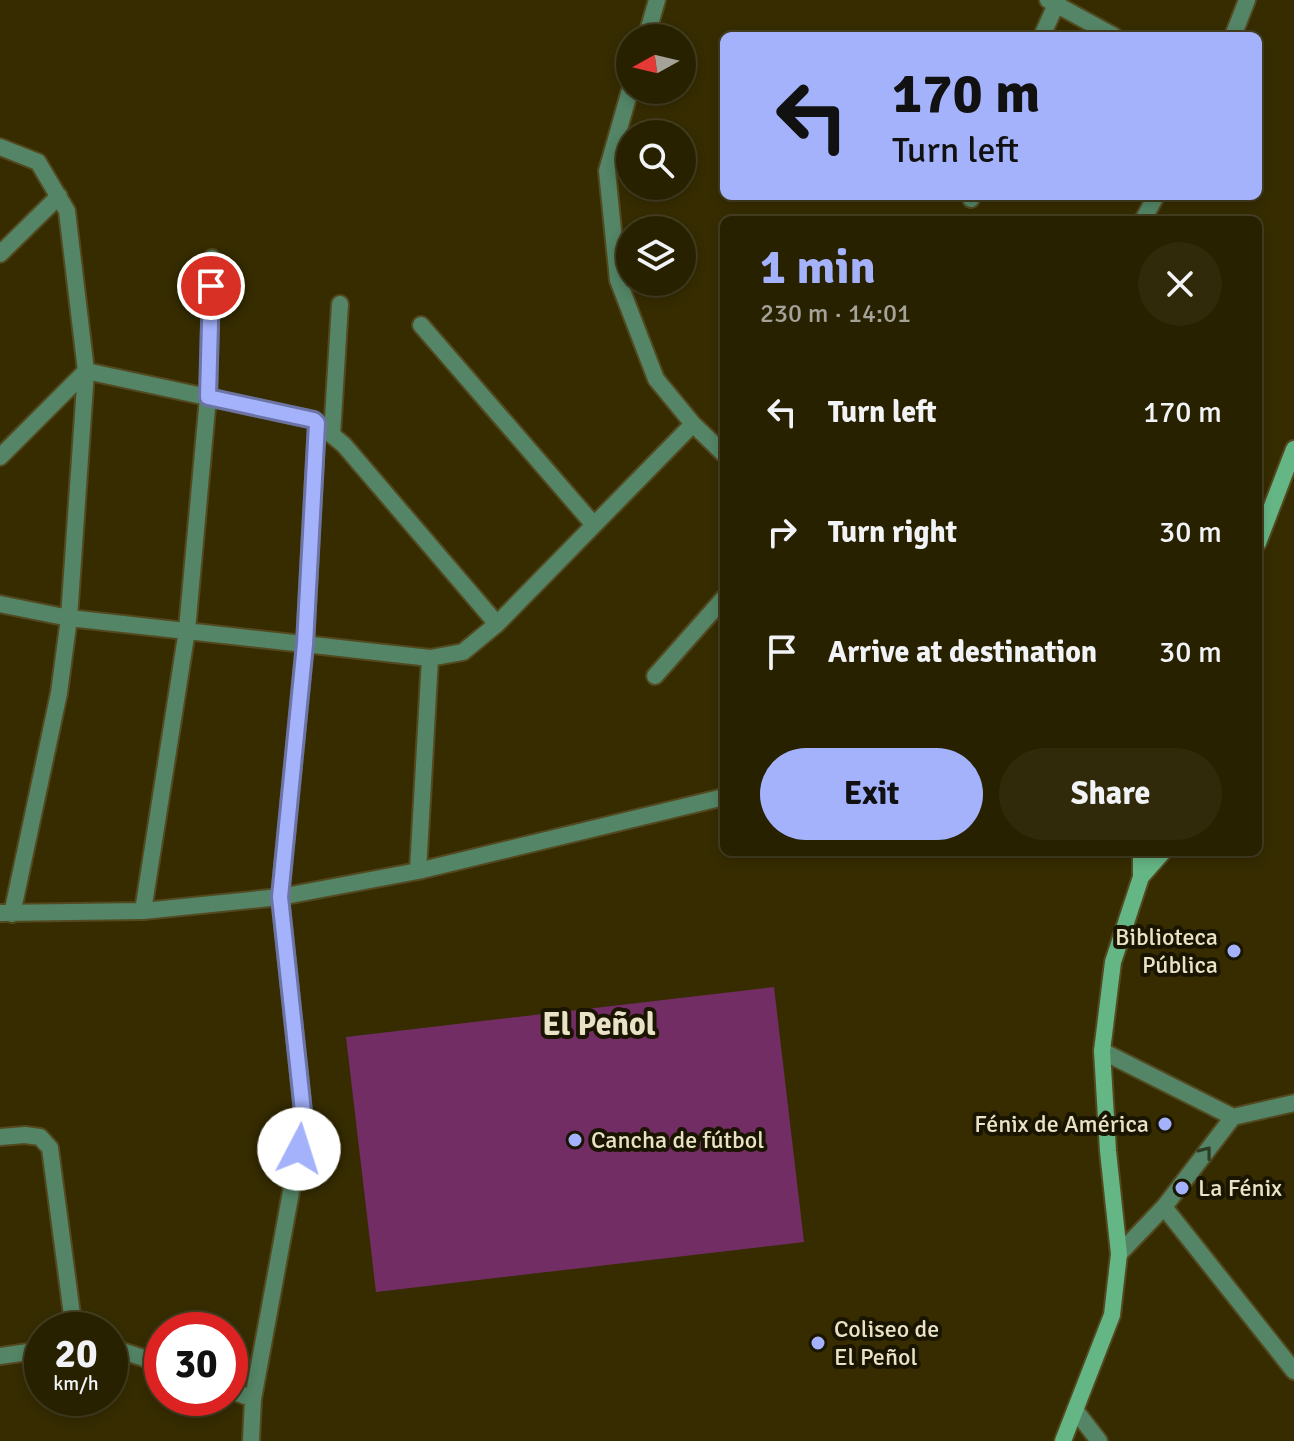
<!DOCTYPE html>
<meta charset="utf-8">
<style>
:root{--surface:#282100;--page:#30290a;--text:#f1f3f6;--muted:#a5a399;--line:#443e22;--accent:#a4b2fc}
body{margin:0;font-family:Signika,sans-serif;background:var(--page);color:var(--text);height:100vh;display:flex;flex-direction:column;font-size:30px;white-space:nowrap}
*{box-sizing:border-box;margin:0}
p{font-size:26px;color:var(--muted)}
.icon{flex:none;width:44px;height:44px;fill:none;stroke:currentColor;stroke-width:2;stroke-linecap:round;stroke-linejoin:round}
.map{position:relative;flex:1;overflow:hidden}
.details{position:absolute;left:720px;top:216px;width:542px;height:640px;display:flex;flex-direction:column;background:var(--surface);border-radius:12px;box-shadow:0 4px 12px #0003,0 0 0 2px var(--line)}
.details>*{flex:none}
.guide{position:absolute;left:720px;top:32px;width:542px;height:168px;border-radius:12px;box-shadow:0 4px 12px #0003,0 0 0 2px var(--line);background:#a4b2fc;color:#111;overflow:hidden}
.needle{width:52px;rotate:262deg}
.fabs{position:absolute;left:616px;top:24px;display:grid;gap:16px}
.fabs a{display:grid;place-items:center;width:80px;height:80px;border-radius:50%;background:var(--surface);box-shadow:0 4px 12px #0003,0 0 0 2px var(--line);font-size:40px}
.speed{position:absolute;left:24px;top:1312px;display:flex;gap:16px;font-size:40px;font-weight:700;text-align:center}
.speed>*{display:grid;place-content:center;width:104px;height:104px;border-radius:50%;background:var(--surface);box-shadow:0 4px 12px #0003,0 0 0 2px var(--line);line-height:1}
.speed small{font-size:20px;font-weight:400}
.speed .limit{border:12px solid #d22;background:#fff;color:#111}
.pin{position:absolute;display:grid;place-items:center;width:68px;height:68px;color:#fff;margin:-34px;border:4px solid #fff;border-radius:50%;box-shadow:0 2px 8px #0007}
.me{position:absolute;width:88px;margin:-44px;rotate:5deg;stroke-linejoin:round;filter:drop-shadow(0 0 6px #0008)}
.turn{display:flex;align-items:center;gap:28px;height:168px;padding:0 40px;font-size:36px}
.turn .icon{width:104px;height:104px;stroke-width:2.5}
.turn b{display:block;font-size:56px;line-height:68px}
.round{display:grid;place-items:center;flex:none;width:84px;height:84px;border-radius:42px;background:var(--page)}
.head{display:flex;align-items:center;justify-content:space-between;height:136px;padding:0 40px}
h1{font-size:48px;font-weight:700;line-height:60px;color:var(--accent)}
.button{display:flex;gap:16px;margin-top:auto;padding:16px 40px}
.button a{flex:1;height:92px;border-radius:48px;background:var(--accent);color:#111;font-size:32px;font-weight:700;line-height:92px;text-align:center}
.button a+a{background:var(--page);color:var(--text)}
ul{padding:0;list-style:none}
li{display:flex;align-items:center;gap:24px;height:120px;padding:0 40px}
li div{flex:1}
li b{display:block;font-size:30px}
li em{font-style:normal}
.map>svg:first-child{display:block}
</style>
<div class="map">
<svg width="1294" height="1441" viewBox="0 0 1294 1441">
<rect width="100%" height="100%" fill="#362c00"/>
<!-- pitch -->
<path fill="#722e64" d="M 774,987 L 804,1242 L 376,1292 L 346,1037 Z"/>
<g fill="none" stroke-linecap="round" stroke-linejoin="round">
<!-- street casing -->
<g stroke="#534920" stroke-width="20">
<path id="street" d="M 1048,0 L 1114,36
M 1042,36 L 1058,0
M 1233,36 L 1247,0
M 646,38 L 657,0
M 630,90 L 607,171 L 618,280 L 656,379 L 693,424 L 724,454
M 0,147 L 38,162 L 67,211 L 86,371 L 314,420 L 344,445 L 497,624
M 971,199 L 972,196
M 1143,220 L 1156,196
M 0,254 L 59,196
M 421,325 L 594,525
M 332,435 L 340,304
M 0,457 L 86,371
M 0,604 L 69,618 L 430,658 L 463,652 L 497,624 L 693,424
M 655,676 L 724,598
M 418,871 L 430,658
M 143,911 L 187,630 L 208,397 L 212,258
M 0,913 L 143,911 L 280,897 L 418,871 L 724,797
M 12,914 L 59,693 L 69,618 L 86,371
M 1102,1051 L 1233,1117
M 0,1137 L 25,1135 L 40,1137 L 50,1148 L 74,1330
M 1164,1207 L 1294,1371
M 1119,1254 L 1164,1207 L 1233,1117 L 1294,1103
M 110,1347 L 162,1364
M 0,1356 L 42,1350
M 230,1390 L 253,1399
M 1075,1410 L 1099,1441
M 251,1441 L 253,1399 L 304,1121 L 280,897 L 305,644 L 317,423"/>
</g>
<!-- secondary casing -->
<g stroke="#534920" stroke-width="20">
<path id="secondary" d="M 1258,543 L 1294,449
M 1141,877 L 1163,852
M 1063,1441 L 1112,1315 L 1119,1254 L 1108,1151 L 1102,1051 L 1113,962 L 1141,877 L 1141,852"/>
</g>
<!-- street -->
<use href="#street" stroke="#538566" stroke-width="16"/>
<!-- secondary -->
<use href="#secondary" stroke="#65b685" stroke-width="16"/>
</g>
<!-- one-way arrows -->
<defs><path id="oneway-chevron" d="M-2-3.5L2.5 0L-2 3.5" fill="none" stroke-width="1.6" stroke-linecap="round" stroke-linejoin="round" transform="scale(2)"/></defs>
<use stroke="#2e3c24" href="#oneway-chevron" transform="translate(1206 1152) rotate(-52)"/>
<g fill="none" stroke-linecap="round" stroke-linejoin="round">
<!-- route casing -->
<g stroke="#6b74a4" stroke-width="20">
<path id="route" d="M 211,286 L 208,397 L 314,420 L 317,423 L 305,644 L 280,897 L 304,1121 L 299,1149"/>
</g>
<!-- route -->
<use href="#route" stroke="#a4b2fc" stroke-width="14"/>
</g>
<!-- markers -->
<g fill="#a4b2fc" stroke="#1a1501" stroke-width="3">
<circle cx="1234" cy="951" r="8"/>
<circle cx="1165" cy="1124" r="8"/>
<circle cx="575" cy="1140" r="8"/>
<circle cx="1182" cy="1188" r="8"/>
<circle cx="818" cy="1343" r="8"/>
</g>
<g text-anchor="middle" dominant-baseline="central" stroke-width="8" stroke-linejoin="round" paint-order="stroke">
<!-- poi labels -->
<g font-size="24" fill="#e9e2c6" stroke="#1a1501" text-anchor="start">
<text x="1218" y="937" text-anchor="end">Biblioteca<tspan x="1218" dy="28">Pública</tspan></text>
<text x="1149" y="1124" text-anchor="end">Fénix de América</text>
<text x="591" y="1140">Cancha de fútbol</text>
<text x="1198" y="1188">La Fénix</text>
<text x="834" y="1329">Coliseo de<tspan x="834" dy="28">El Peñol</tspan></text>
</g>
<!-- district labels -->
<g font-size="32" font-weight="bold" fill="#e9e2c6" stroke="#1a1501">
<text x="599" y="1024">El Peñol</text>
</g>
</g>
</svg>
<div class="fabs">
<a><svg class="needle" viewBox="-14 -14 28 28"><path d="M0-13l5 13h-10z" fill="#e53935"/><path d="M0 13l5-13h-10z" fill="#a5a399"/></svg></a>
<a><svg class="icon" aria-label="search" viewBox="0 0 24 24"><circle cx="10" cy="10" r="6"/><path d="M15 15l6 6"/></svg></a>
<a><svg class="icon" aria-label="layers" viewBox="0 0 24 24"><path d="M12 4l9 5-9 5-9-5zM3 14l9 5 9-5"/></svg></a>
</div>
<div class="speed"><div>20<small>km/h</small></div><div class="limit">30</div></div>
<div class="pin" style="left:211px;top:286px;background:#d93025"><svg class="icon" aria-label="arrive" viewBox="0 0 24 24"><path d="M6 21V4h12l-3 4 3 4H6"/></svg></div>
<svg class="me" style="left:299px;top:1149px" viewBox="-20 -20 40 40"><circle r="19" fill="#fff"/><path d="M0-13L10 11 0 6-10 11z" fill="#a4b2fc"/></svg>
<div class="guide">
<div class="turn"><svg class="icon" aria-label="left" viewBox="0 0 24 24"><path d="M17 20v-9H6M10 6l-5 5 5 5"/></svg><div><b>170 m</b>Turn left</div></div>
</div>
<section class="details">
<div class="head"><div><h1>1 min</h1><p>230 m · 14:01</p></div><a class="round"><svg class="icon" aria-label="close" viewBox="0 0 24 24"><path d="M6 6l12 12M18 6L6 18"/></svg></a></div>
<ul>
<li><svg class="icon" aria-label="left" viewBox="0 0 24 24"><path d="M17 20v-9H6M10 6l-5 5 5 5"/></svg><div><b>Turn left</b></div><em>170 m</em></li>
<li><svg class="icon" aria-label="right" viewBox="0 0 24 24"><path d="M7 20v-9h11M14 6l5 5-5 5"/></svg><div><b>Turn right</b></div><em>30 m</em></li>
<li><svg class="icon" aria-label="arrive" viewBox="0 0 24 24"><path d="M6 21V4h12l-3 4 3 4H6"/></svg><div><b>Arrive at destination</b></div><em>30 m</em></li>
</ul>
<div class="button"><a>Exit</a><a>Share</a></div>
</section>
</div>
